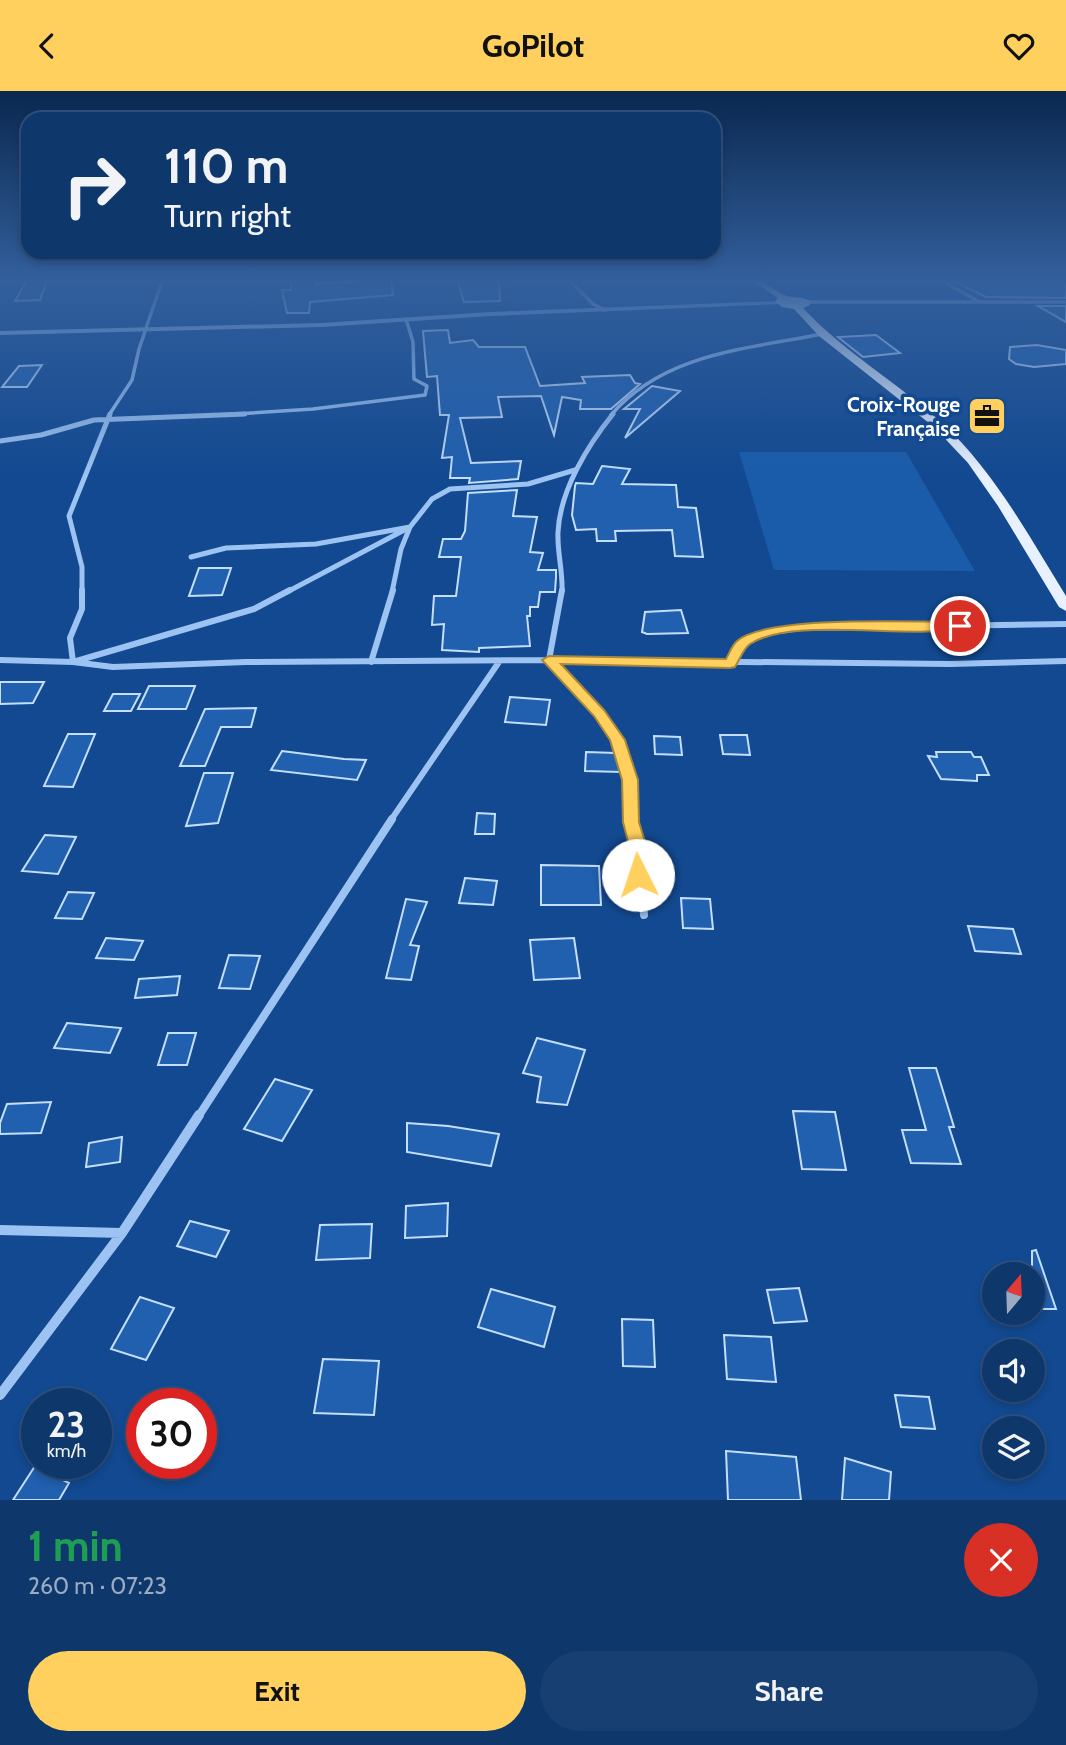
<!DOCTYPE html>
<meta charset="utf-8">
<style>
:root{--surface:#0e376c;--page:#173f72;--text:#f1f3f6;--muted:#9bacc2;--line:#2e517f;--accent:#ffd05e}
body{margin:0;font-family:Cabin,sans-serif;background:var(--page);color:var(--text);height:100vh;display:flex;flex-direction:column;font-size:26px;white-space:nowrap}
*{box-sizing:border-box;margin:0}
p{font-size:23px;color:var(--muted)}
.icon{flex:none;width:38px;height:38px;fill:none;stroke:currentColor;stroke-width:2;stroke-linecap:round;stroke-linejoin:round}
.map{position:relative;height:1409px;overflow:hidden}
.side{display:flex;flex-direction:column;background:var(--surface);flex:1}
.side>*{flex:none}
.hud{position:absolute;left:21px;top:21px;width:700px;height:147px;border-radius:21px;box-shadow:0 4px 10px #0003,0 0 0 2px var(--line);background:#0e376c;color:var(--text);overflow:hidden}
.needle{width:46px;rotate:19deg}
.fabs{position:absolute;left:982px;top:1171px;display:grid;gap:14px}
.fabs a{display:grid;place-items:center;width:63px;height:63px;border-radius:50%;background:var(--surface);box-shadow:0 4px 10px #0003,0 0 0 2px var(--line);font-size:35px}
.speed{position:absolute;left:21px;top:1297px;display:flex;gap:14px;font-size:35px;font-weight:700;text-align:center}
.speed>*{display:grid;place-content:center;width:91px;height:91px;border-radius:50%;background:var(--surface);box-shadow:0 4px 10px #0003,0 0 0 2px var(--line);line-height:1}
.speed small{font-size:18px;font-weight:400}
.speed .limit{border:10px solid #d22;background:#fff;color:#111}
.pin{position:absolute;display:grid;place-items:center;width:60px;height:60px;color:#fff;margin:-30px;border:4px solid #fff;border-radius:50%;box-shadow:0 2px 7px #0007}
.me{position:absolute;width:77px;margin:-38px;rotate:356deg;stroke-linejoin:round;filter:drop-shadow(0 0 5px #0008)}
.turn{display:flex;align-items:center;gap:24px;height:147px;padding:0 28px;font-size:32px}
.turn .icon{width:91px;height:91px;stroke-width:2.5}
.turn b{display:block;font-size:49px;line-height:60px}
.round{display:grid;place-items:center;flex:none;width:74px;height:74px;border-radius:37px;background:var(--page)}
.headline{display:flex;align-items:center;justify-content:space-between;height:119px;padding:0 28px}
h1{font-size:42px;font-weight:800;line-height:52px;color:#1e9e55}
.button{display:flex;gap:14px;margin-top:auto;padding:14px 28px}
.button a{flex:1;height:80px;border-radius:42px;background:var(--accent);color:#111;font-size:28px;font-weight:800;line-height:80px;text-align:center}
.button a+a{background:var(--page);color:var(--text)}
header{display:flex;justify-content:space-between;align-items:center;height:91px;padding:0 28px;background:var(--accent);color:#111;font-size:32px;font-weight:800}
.map>svg:first-child{display:block}
</style>
<header><svg class="icon" aria-label="back" viewBox="0 0 24 24"><path d="M15 5l-7 7 7 7"/></svg>GoPilot<svg class="icon" aria-label="heart" viewBox="0 0 24 24"><path d="M12 20l-8-8c-3-5 5-10 8-4 3-6 11-1 8 4z"/></svg></header>
<div class="map">
<svg width="1066" height="1409" viewBox="0 0 1066 1409">
<rect width="100%" height="100%" fill="#124990"/>
<!-- green -->
<path fill="#1a5baa" d="M 739,361 L 906,361 L 975,480 L 774,479 Z"/>
<!-- building -->
<path fill="#2060af" stroke="#c4defd" stroke-width="2" d="M 28,187 L 48,187 L 40,209 L 15,210 Z
M 291,187 L 316,187 L 316,193 L 391,188 L 393,204 L 310,211 L 309,222 L 287,222 L 282,199 L 291,199 Z
M 457,187 L 499,187 L 500,210 L 464,211 Z
M 947,187 L 1066,187 L 1066,207 L 986,206 Z
M 1038,215 L 1066,215 L 1066,231 Z
M 448,239 L 450,252 L 473,249 L 479,256 L 525,256 L 540,295 L 585,292 L 582,286 L 630,284 L 635,292 L 640,293 L 611,318 L 580,318 L 581,309 L 562,306 L 554,344 L 541,305 L 498,306 L 502,326 L 460,327 L 471,372 L 521,370 L 518,388 L 469,392 L 470,387 L 450,387 L 452,366 L 442,367 L 449,324 L 440,324 L 437,285 L 427,286 L 423,240 Z
M 876,244 L 900,262 L 863,266 L 838,246 Z
M 1037,254 L 1066,259 L 1066,273 L 1034,276 L 1016,273 L 1009,268 L 1010,256 Z
M 42,274 L 27,296 L 2,296 L 19,275 Z
M 652,295 L 680,300 L 625,347 L 640,318 L 624,318 Z
M 602,375 L 630,378 L 622,393 L 676,394 L 678,416 L 696,417 L 703,466 L 675,465 L 672,439 L 615,440 L 616,450 L 597,450 L 596,438 L 576,439 L 572,424 L 575,395 L 576,392 L 593,393 Z
M 517,399 L 513,425 L 537,426 L 530,461 L 543,462 L 538,479 L 556,479 L 556,486 L 555,501 L 540,501 L 538,516 L 530,516 L 530,525 L 527,525 L 530,555 L 479,557 L 479,561 L 442,559 L 444,533 L 432,534 L 434,505 L 456,505 L 461,466 L 439,466 L 443,448 L 461,448 L 465,440 L 468,402 Z
M 199,477 L 231,477 L 222,504 L 189,505 Z
M 681,519 L 688,542 L 647,543 L 642,541 L 645,521 Z
M 0,591 L 44,591 L 33,612 L 0,613 Z
M 149,595 L 195,595 L 186,618 L 138,618 Z
M 113,603 L 140,603 L 131,620 L 104,620 Z
M 510,606 L 550,609 L 546,634 L 505,631 Z
M 256,617 L 251,636 L 221,636 L 205,675 L 180,675 L 205,618 Z
M 68,643 L 95,643 L 73,696 L 44,695 Z
M 720,644 L 747,644 L 750,664 L 723,663 Z
M 654,645 L 680,646 L 682,664 L 655,663 Z
M 282,660 L 344,668 L 366,669 L 357,689 L 271,679 Z
M 586,661 L 616,662 L 621,681 L 585,680 Z
M 936,661 L 971,661 L 974,666 L 981,666 L 989,684 L 977,684 L 977,690 L 941,688 L 928,665 L 937,666 Z
M 204,682 L 233,682 L 218,732 L 186,735 Z
M 477,722 L 495,723 L 494,743 L 475,743 Z
M 45,744 L 76,746 L 58,783 L 22,780 Z
M 541,774 L 599,775 L 601,814 L 541,814 Z
M 465,787 L 497,790 L 493,814 L 459,812 Z
M 68,801 L 94,802 L 82,828 L 55,827 Z
M 681,807 L 710,808 L 713,838 L 683,837 Z
M 406,808 L 427,811 L 410,854 L 419,855 L 411,889 L 386,887 Z
M 968,835 L 1013,838 L 1021,863 L 975,860 Z
M 106,847 L 143,850 L 134,869 L 96,867 Z
M 574,847 L 580,887 L 534,889 L 530,849 Z
M 229,864 L 260,865 L 250,898 L 219,897 Z
M 180,885 L 177,904 L 135,907 L 139,888 Z
M 67,932 L 121,937 L 110,962 L 54,957 Z
M 168,942 L 196,942 L 187,974 L 158,974 Z
M 537,947 L 585,959 L 567,1014 L 537,1011 L 541,986 L 523,982 Z
M 909,977 L 936,977 L 954,1036 L 949,1036 L 961,1073 L 911,1072 L 902,1039 L 926,1039 Z
M 275,988 L 312,999 L 282,1050 L 244,1038 Z
M 51,1011 L 41,1042 L 0,1043 L 0,1032 L 7,1013 Z
M 793,1020 L 835,1021 L 846,1079 L 802,1078 Z
M 407,1032 L 448,1035 L 499,1043 L 491,1075 L 407,1061 Z
M 122,1046 L 120,1071 L 86,1076 L 89,1052 Z
M 448,1112 L 447,1145 L 405,1147 L 406,1115 Z
M 190,1130 L 229,1140 L 216,1166 L 177,1155 Z
M 372,1133 L 370,1167 L 316,1169 L 320,1134 Z
M 1036,1159 L 1056,1218 L 1032,1218 L 1032,1160 Z
M 799,1197 L 807,1230 L 774,1232 L 767,1199 Z
M 491,1198 L 555,1216 L 544,1256 L 478,1236 Z
M 140,1206 L 174,1217 L 146,1269 L 111,1258 Z
M 622,1228 L 653,1229 L 655,1276 L 623,1275 Z
M 724,1244 L 771,1246 L 776,1291 L 727,1288 Z
M 323,1268 L 379,1270 L 374,1324 L 314,1322 Z
M 895,1304 L 929,1306 L 935,1338 L 901,1336 Z
M 726,1360 L 796,1366 L 801,1409 L 728,1409 Z
M 845,1367 L 891,1381 L 889,1409 L 842,1409 Z
M 35,1375 L 69,1392 L 59,1409 L 13,1409 Z"/>
<g fill="none" stroke-linecap="round" stroke-linejoin="round">
<!-- minor-far4 -->
<path stroke="#9dc3f2" stroke-width="3.5" d="M 567,187 L 593,213 L 605,219
M 937,187 L 978,210
M 807,211 L 1066,211
M 109,324 L 132,289 L 139,258 L 163,187
M 219,324 L 313,318 L 425,304 L 427,295 L 414,288 L 413,251 L 406,228
M 611,324 C 664,262 747,258 822,243"/>
<!-- minor-far3 -->
<path stroke="#9dc3f2" stroke-width="5" d="M 0,350 L 41,344 L 94,329 L 245,323
M 191,466 L 226,457 L 316,453 L 410,436 L 432,408 L 450,398 L 528,393 L 575,379
M 82,501 L 82,476 L 69,425 L 110,323
M 287,501 L 410,436 L 401,458 L 392,501
M 562,501 C 563,480 557,461 558,441 C 560,399 588,354 613,323"/>
<!-- minor-far2 -->
<path stroke="#9dc3f2" stroke-width="6" d="M 82,499 L 82,518 L 70,547 L 73,571 L 113,576 L 246,571 L 549,569 L 950,573 L 1066,570
M 562,499 L 549,569 C 582,604 624,639 630,691 C 632,703 631,717 631,729
M 0,569 L 73,571 L 254,518 L 290,499
M 371,571 L 393,499
M 730,573 L 741,553 L 759,543 L 801,537 L 1066,533
M 391,729 L 499,571"/>
<!-- minor-far1 -->
<path stroke="#9dc3f2" stroke-width="8" d="M 631,728 L 637,754 L 644,824
M 198,1026 L 392,728"/>
<!-- minor -->
<path stroke="#9dc3f2" stroke-width="10" d="M 0,1139 L 122,1142
M 0,1304 L 122,1142 L 199,1024"/>
<!-- tertiary -->
<path fill="#9dc3f2" fill-rule="evenodd" d="M 779,210 L 781,213 L 490,225 L 321,236 L 0,244 L 0,240 L 321,232 L 490,221 Z"/>
<!-- primary -->
<path fill="#e8f1ff" fill-rule="evenodd" d="M 748,187 C 765,187 772,200 787,205 C 795,207 802,205 810,210 L 810,214 L 803,217 C 844,261 897,291 942,332 C 994,380 1029,445 1066,505 L 1066,520 L 1059,516 L 998,415 L 968,372 L 934,336 L 819,245 L 794,218 L 782,216 L 775,210 L 778,207 Z"/>
</g>
<!-- sky -->
<linearGradient id="sky" x2="0" y2="1"><stop stop-color="#0a284f"/><stop offset="0.49" stop-color="#335f9c"/><stop offset="1" stop-color="#335f9c" stop-opacity="0"/></linearGradient>
<rect width="1066" height="385" fill="url(#sky)"/>
<!-- route -->
<path fill="#ffd05e" stroke="#a6873d" stroke-width="2" d="M 960,531 L 966,535 L 965,537 C 911,549 792,525 750,553 C 743,558 740,568 735,576 L 730,577 L 561,573 L 604,619 L 625,649 L 638,689 L 639,731 L 646,754 L 647,784 L 638,790 L 630,784 L 629,754 L 623,731 L 622,689 L 610,649 L 594,625 L 542,569 L 549,565 L 726,568 C 729,563 732,554 737,550 C 765,524 917,531 960,531 Z"/>
<!-- icons -->
<defs>
<g id="office-square" transform="scale(2.0125)"><rect x="-9" y="-9" width="18" height="18" rx="4" fill="#ffd05e" stroke="#124990"/><path d="M-6-3h4V-5.5h4V-3h4V5H-6ZM-1-4.5V-3h2v-1.5ZM-6 0V1H6V0Z" fill="#111"/></g>
</defs>
<g fill-rule="evenodd">
<use href="#office-square" x="987" y="325"/>
</g>
<g text-anchor="middle" dominant-baseline="central" stroke-width="7" stroke-linejoin="round" paint-order="stroke">
<!-- far-poi labels -->
<g font-size="21" font-weight="bold" fill="#fff" stroke="#124990" text-anchor="end">
<text x="960" y="313">Croix-Rouge<tspan x="960" dy="24">Française</tspan></text>
</g>
</g>
</svg>
<div class="fabs">
<a><svg class="needle" viewBox="-14 -14 28 28"><path d="M0-13l5 13h-10z" fill="#e53935"/><path d="M0 13l5-13h-10z" fill="#9bacc2"/></svg></a>
<a><svg class="icon" aria-label="sound" viewBox="0 0 24 24"><path d="M4 9h4l5-4v14l-5-4H4zM17 9q2 3 0 6"/></svg></a>
<a><svg class="icon" aria-label="layers" viewBox="0 0 24 24"><path d="M12 4l9 5-9 5-9-5zM3 14l9 5 9-5"/></svg></a>
</div>
<div class="speed"><div>23<small>km/h</small></div><div class="limit">30</div></div>
<div class="pin" style="left:960px;top:535px;background:#d93025"><svg class="icon" aria-label="arrive" viewBox="0 0 24 24"><path d="M6 21V4h12l-3 4 3 4H6"/></svg></div>
<svg class="me" style="left:638px;top:784px" viewBox="-20 -20 40 40"><circle r="19" fill="#fff"/><path d="M0-13L10 11 0 6-10 11z" fill="#ffd05e"/></svg>
<div class="hud">
<div class="turn"><svg class="icon" aria-label="right" viewBox="0 0 24 24"><path d="M7 20v-9h11M14 6l5 5-5 5"/></svg><div><b>110 m</b>Turn right</div></div>
</div>
</div>
<section class="side">
<div class="headline"><div><h1>1 min</h1><p>260 m · 07:23</p></div><a class="round" style="background:#d93025;color:#fff"><svg class="icon" aria-label="close" viewBox="0 0 24 24"><path d="M6 6l12 12M18 6L6 18"/></svg></a></div>
<div class="button"><a>Exit</a><a>Share</a></div>
</section>
